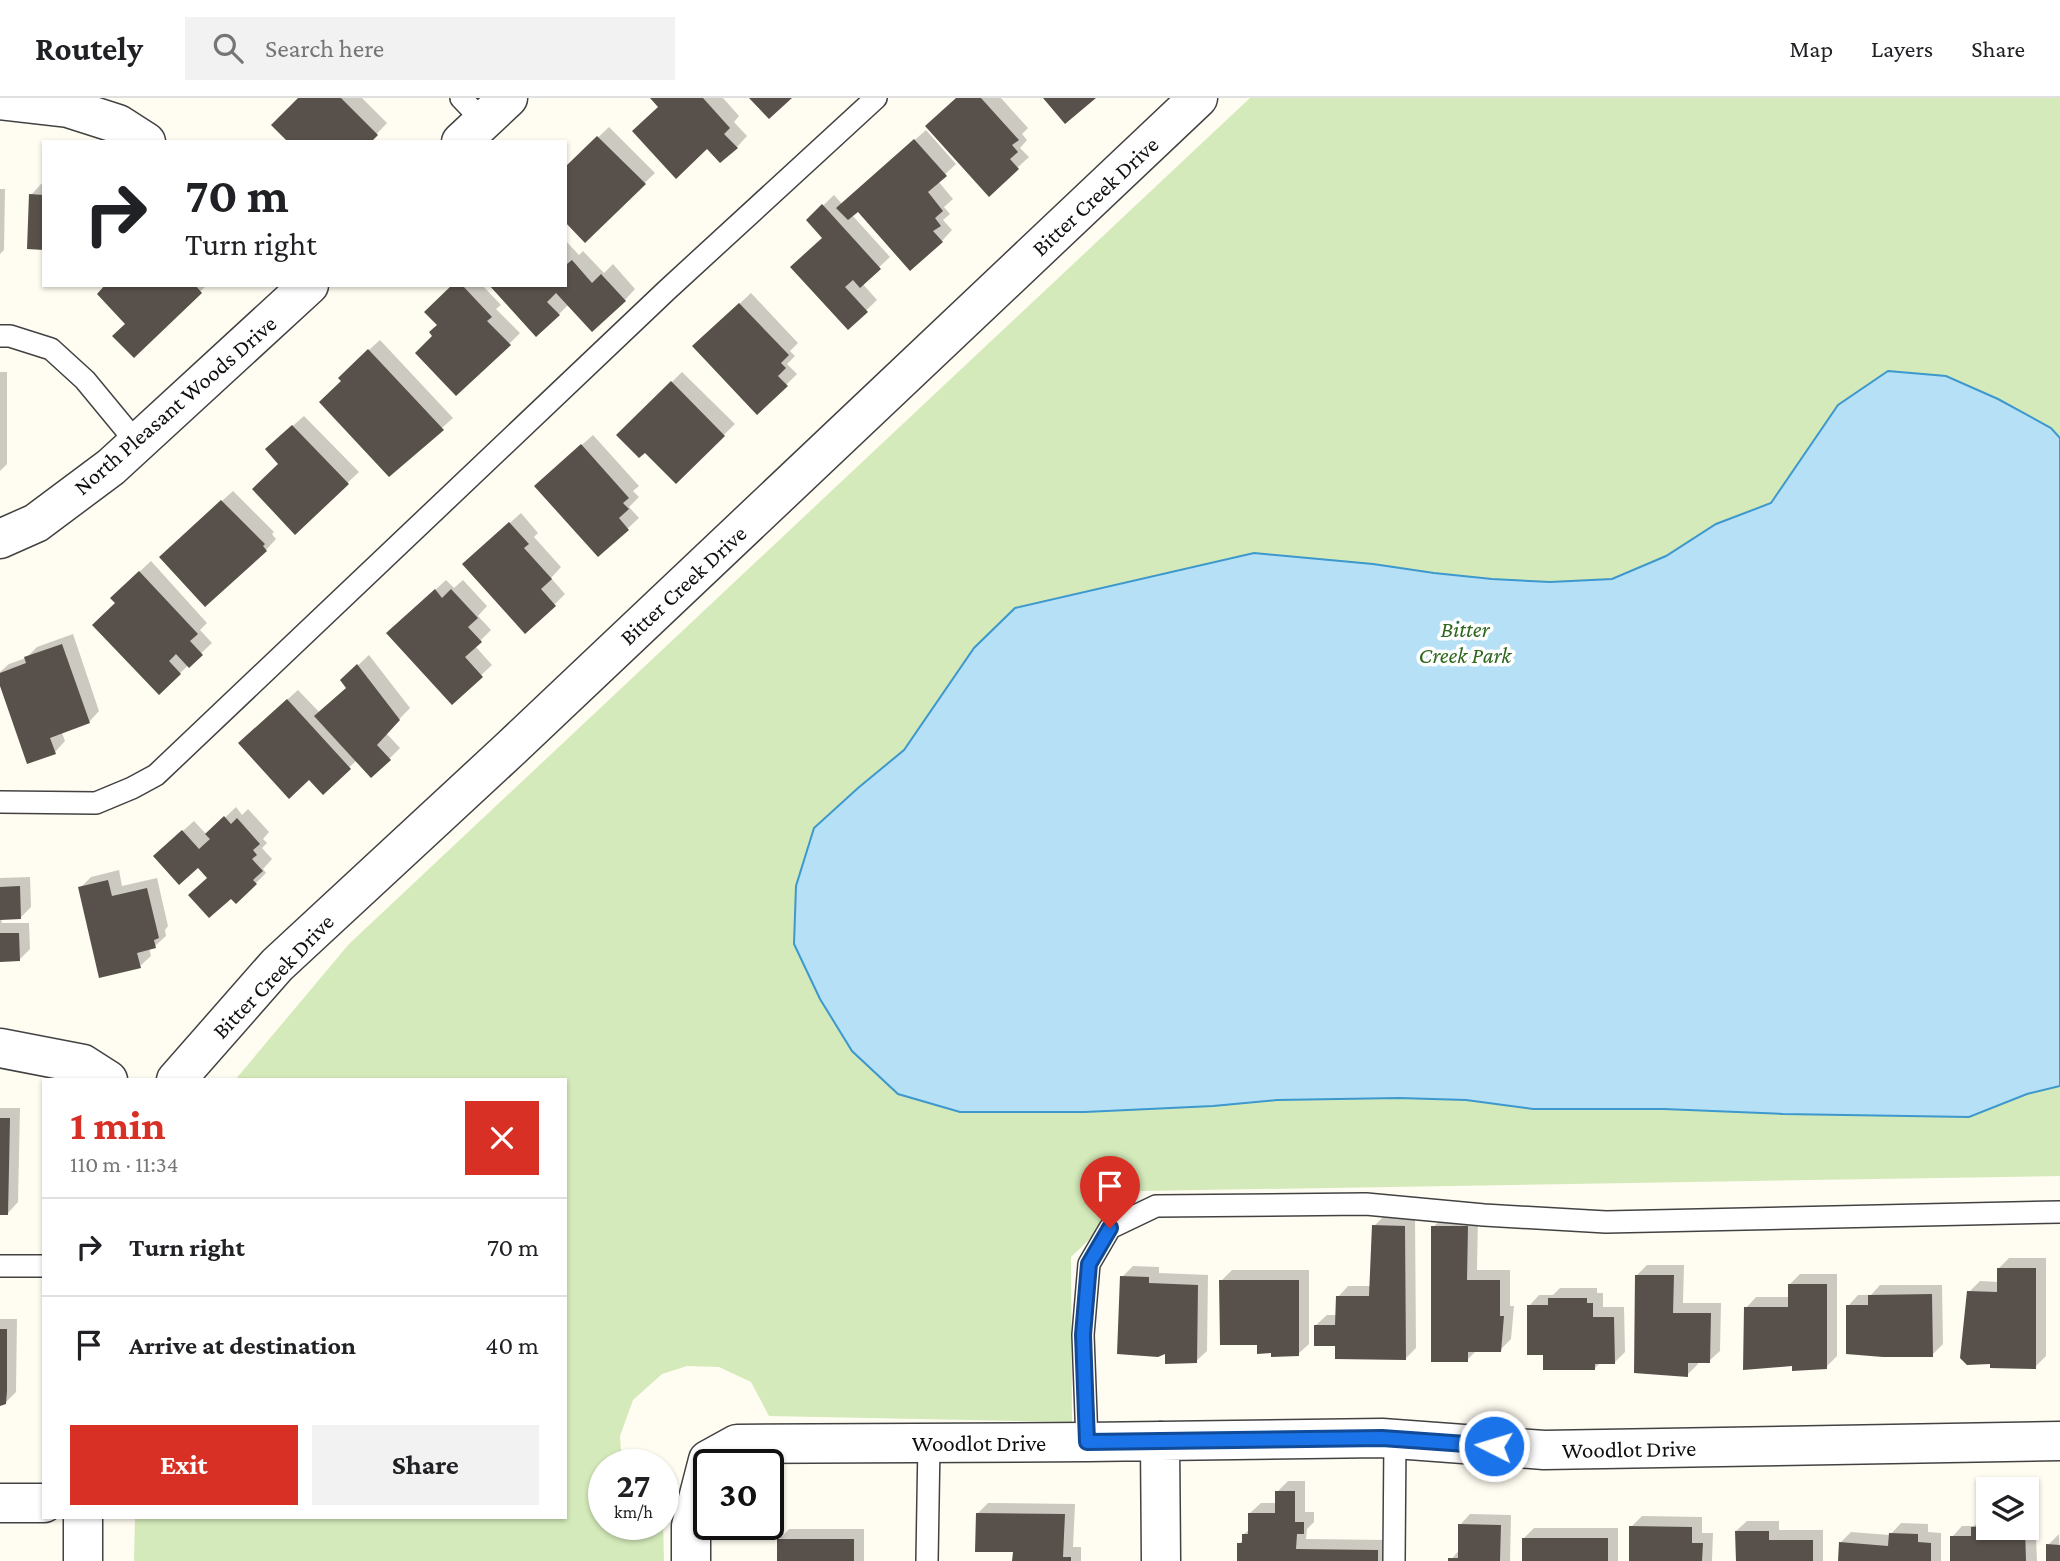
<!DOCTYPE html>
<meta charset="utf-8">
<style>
:root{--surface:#fff;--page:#f2f2f2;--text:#202124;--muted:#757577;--line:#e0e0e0;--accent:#d93025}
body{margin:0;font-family:"Crimson Pro",serif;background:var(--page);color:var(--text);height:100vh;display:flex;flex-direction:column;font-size:26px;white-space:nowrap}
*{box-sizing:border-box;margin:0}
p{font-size:23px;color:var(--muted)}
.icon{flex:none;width:38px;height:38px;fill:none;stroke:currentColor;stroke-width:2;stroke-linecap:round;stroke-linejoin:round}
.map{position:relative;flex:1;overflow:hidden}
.panel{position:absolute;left:42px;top:980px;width:525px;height:441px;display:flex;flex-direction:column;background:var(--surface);border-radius:0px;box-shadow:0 2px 5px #0004}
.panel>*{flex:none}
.top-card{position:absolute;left:42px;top:42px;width:525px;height:147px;border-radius:0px;box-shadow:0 2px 5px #0004;background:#fff;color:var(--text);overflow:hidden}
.fabs{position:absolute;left:1976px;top:1379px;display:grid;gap:14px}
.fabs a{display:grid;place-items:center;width:63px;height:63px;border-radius:0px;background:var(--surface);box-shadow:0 2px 5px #0004;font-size:35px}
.speed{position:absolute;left:588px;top:1351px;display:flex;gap:14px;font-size:35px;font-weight:700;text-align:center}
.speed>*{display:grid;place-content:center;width:91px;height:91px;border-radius:50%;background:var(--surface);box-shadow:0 2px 5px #0004;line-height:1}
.speed small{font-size:18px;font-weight:400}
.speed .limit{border:4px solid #111;border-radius:10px;background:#fff;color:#111}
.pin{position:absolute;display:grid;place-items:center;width:60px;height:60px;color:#fff;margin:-72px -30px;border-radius:50% 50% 50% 0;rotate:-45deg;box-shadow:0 0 7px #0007}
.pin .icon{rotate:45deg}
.me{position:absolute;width:77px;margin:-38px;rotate:275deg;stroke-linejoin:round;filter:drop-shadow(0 0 5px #0008)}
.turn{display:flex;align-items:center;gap:24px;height:147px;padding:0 28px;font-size:32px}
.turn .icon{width:91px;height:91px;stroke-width:2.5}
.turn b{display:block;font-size:49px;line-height:60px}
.round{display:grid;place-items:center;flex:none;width:74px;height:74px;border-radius:0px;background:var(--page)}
.head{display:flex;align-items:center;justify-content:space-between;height:119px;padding:0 28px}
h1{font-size:42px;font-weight:700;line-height:52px;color:var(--accent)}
.action{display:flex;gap:14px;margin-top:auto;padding:14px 28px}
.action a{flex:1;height:80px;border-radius:0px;background:var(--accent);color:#fff;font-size:28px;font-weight:700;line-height:80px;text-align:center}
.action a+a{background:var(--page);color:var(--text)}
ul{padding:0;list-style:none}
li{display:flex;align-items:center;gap:21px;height:98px;padding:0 28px;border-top:2px solid var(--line)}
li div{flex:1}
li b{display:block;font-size:26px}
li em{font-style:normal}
header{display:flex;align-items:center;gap:42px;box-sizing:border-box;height:98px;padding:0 35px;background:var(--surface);border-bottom:2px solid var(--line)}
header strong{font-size:33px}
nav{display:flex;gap:38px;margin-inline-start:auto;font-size:24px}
.search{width:490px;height:63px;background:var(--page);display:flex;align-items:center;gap:18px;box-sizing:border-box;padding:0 24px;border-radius:0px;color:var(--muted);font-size:26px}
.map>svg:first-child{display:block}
</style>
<header>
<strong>Routely</strong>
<div class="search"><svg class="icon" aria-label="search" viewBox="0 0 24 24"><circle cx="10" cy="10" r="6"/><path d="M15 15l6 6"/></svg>Search here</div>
<nav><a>Map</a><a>Layers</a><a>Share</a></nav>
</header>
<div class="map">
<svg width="2060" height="1463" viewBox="0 0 2060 1463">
<rect width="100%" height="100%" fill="#fffcf1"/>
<!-- green -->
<path fill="#d4eaba" d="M 1250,0 L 2060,0 L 2060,1078 L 1140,1093 L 1071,1159 L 1072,1324 L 769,1318 L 751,1284 L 719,1269 L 687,1268 L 662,1276 L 633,1302 L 620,1338 L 622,1367 L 604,1367 L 604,1426 L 663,1425 L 664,1463 L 134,1463 L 135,1419 L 565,1419 L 565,982 L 235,982 L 349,846 Z"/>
<!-- water -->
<path fill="#b6e0f6" stroke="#3d98cd" stroke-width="2" d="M 1888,273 L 1946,278 L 1998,301 L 2051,330 L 2060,340 L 2060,988 L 2027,996 L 1969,1019 L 1783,1016 L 1664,1011 L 1533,1011 L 1466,1002 L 1399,1000 L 1277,1002 L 1213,1008 L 1085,1014 L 960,1014 L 898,996 L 852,953 L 820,901 L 794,846 L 796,788 L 814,730 L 858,690 L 904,652 L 974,550 L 1015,510 L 1254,455 L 1373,466 L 1434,475 L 1492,481 L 1550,484 L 1612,481 L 1666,458 L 1716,426 L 1771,405 L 1838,307 Z"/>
<!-- shadow -->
<path fill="#0003" d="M 300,0 L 362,0 L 387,25 L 369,44 Z
M 652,0 L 723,0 L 739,18 L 734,24 L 747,38 L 737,49 L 660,9 Z
M 958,0 L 1001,0 L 1028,30 L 1022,36 L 1027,42 L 1020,50 L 1029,59 L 989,96 Z
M 609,29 L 655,75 L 585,142 L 565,71 Z
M 926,32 L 956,66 L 938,83 L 953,101 L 944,109 L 950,116 L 943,122 L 952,132 L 942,143 L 858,112 L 852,117 L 890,159 L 862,185 L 877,202 L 848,230 L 824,140 L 808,122 L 834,97 L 842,106 Z
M 41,86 L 44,86 L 44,150 L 31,97 Z
M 0,91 L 5,91 L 4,152 L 0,156 Z
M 565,142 L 579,157 L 583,153 L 604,175 L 613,166 L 635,191 L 625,202 L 569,206 L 559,216 L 491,187 L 565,187 Z
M 108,187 L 207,187 L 134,258 L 128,225 Z
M 455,187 L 482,187 L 501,207 L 496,211 L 520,235 L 509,246 L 434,238 Z
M 751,195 L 798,245 L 790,253 L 795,258 L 787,266 L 797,276 L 786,287 L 705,238 Z
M 380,242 L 453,320 L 389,377 L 343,283 L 350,269 Z
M 0,274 L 7,274 L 7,366 L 0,373 Z
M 682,274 L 735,326 L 676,384 L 645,352 L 618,337 Z
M 304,318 L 359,374 L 295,434 L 280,366 L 278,341 Z
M 593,337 L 639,388 L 633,393 L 639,399 L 629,409 L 639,420 L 599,457 L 547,378 Z
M 233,393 L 274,434 L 272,436 L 276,441 L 266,452 L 172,448 Z
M 521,415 L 538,435 L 534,439 L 561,469 L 551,480 L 565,496 L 554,507 L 475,456 Z
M 151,463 L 207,525 L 200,532 L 212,545 L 159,595 L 117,505 L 123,489 Z
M 446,482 L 454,490 L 463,482 L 487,508 L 478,518 L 491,532 L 475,548 L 492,567 L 452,604 L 399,525 Z
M 73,536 L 99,613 L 89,624 L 62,635 L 65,643 L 55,654 L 0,583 L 0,574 L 9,566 L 26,560 L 37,549 Z
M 369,557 L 410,610 L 386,635 L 400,650 L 389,661 L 357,662 L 323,694 L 309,679 L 251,634 L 298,592 L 320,615 L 348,589 L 353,572 Z
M 236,709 L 242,717 L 248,711 L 269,734 L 263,741 L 267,745 L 262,750 L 272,761 L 263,771 L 266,775 L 256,785 L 209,780 L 198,767 L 166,748 L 194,723 L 207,737 Z
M 119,772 L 122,788 L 157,780 L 168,828 L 165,832 L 166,838 L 155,848 L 149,850 L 151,858 L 140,868 L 80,790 L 91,779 Z
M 30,779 L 31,809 L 21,819 L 1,820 L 2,825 L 29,825 L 30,851 L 19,862 L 0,863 L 0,780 Z
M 0,1010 L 20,1010 L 18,1104 L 8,1115 L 0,1115 Z
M 1385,1117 L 1415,1118 L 1416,1250 L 1406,1260 L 1337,1247 L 1316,1227 L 1327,1217 L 1337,1217 L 1338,1199 L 1348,1188 L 1371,1188 L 1374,1128 Z
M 1444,1119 L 1478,1119 L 1477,1172 L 1510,1172 L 1510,1208 L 1514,1208 L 1511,1241 L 1500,1252 L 1477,1252 L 1467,1262 L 1433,1129 Z
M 2009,1160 L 2046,1160 L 2046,1258 L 2035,1269 L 1969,1194 L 1980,1183 L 1998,1184 L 1998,1171 Z
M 1647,1167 L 1684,1167 L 1683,1205 L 1721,1205 L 1720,1253 L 1709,1263 L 1698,1263 L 1698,1266 L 1687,1277 L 1637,1177 Z
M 1133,1168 L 1159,1169 L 1159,1175 L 1208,1177 L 1207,1253 L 1196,1263 L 1122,1179 Z
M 1232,1172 L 1309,1172 L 1309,1246 L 1298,1256 L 1273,1253 L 1259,1245 L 1221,1183 Z
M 1800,1176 L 1837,1176 L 1837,1258 L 1826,1269 L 1793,1266 L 1746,1210 L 1756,1199 L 1789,1199 L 1789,1187 Z
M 1880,1187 L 1942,1187 L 1943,1246 L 1932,1257 L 1848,1208 L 1858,1197 L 1871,1197 Z
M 1560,1190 L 1597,1190 L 1597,1195 L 1603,1195 L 1603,1209 L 1624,1209 L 1625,1254 L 1614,1265 L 1600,1265 L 1595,1270 L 1545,1256 L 1529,1208 L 1539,1197 L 1553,1197 Z
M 0,1221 L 17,1221 L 16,1294 L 5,1305 L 0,1306 Z
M 1288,1383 L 1305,1383 L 1305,1414 L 1314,1414 L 1314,1424 L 1307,1431 L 1306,1441 L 1388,1442 L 1387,1463 L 1239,1463 L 1239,1446 L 1243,1442 L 1243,1437 L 1250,1431 L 1250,1415 L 1261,1405 L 1277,1405 L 1277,1394 Z
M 988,1405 L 1075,1406 L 1073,1449 L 1081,1449 L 1081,1463 L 1014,1463 L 1015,1453 L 978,1415 Z
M 1470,1416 L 1511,1417 L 1510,1463 L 1450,1463 L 1460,1451 L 1460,1427 Z
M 1642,1418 L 1702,1419 L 1702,1435 L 1713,1435 L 1712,1463 L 1631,1463 L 1631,1429 Z
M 2026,1418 L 2035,1418 L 2037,1463 L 1952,1463 L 1952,1439 L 1962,1428 L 1974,1428 L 1984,1419 L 1988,1419 L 1988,1430 L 2026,1430 Z
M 1747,1423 L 1779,1423 L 1779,1432 L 1823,1432 L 1823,1463 L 1738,1463 L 1736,1433 Z
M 1901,1425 L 1928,1426 L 1928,1434 L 1941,1435 L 1941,1463 L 1840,1463 L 1840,1445 L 1851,1434 L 1890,1437 Z
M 1534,1430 L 1618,1430 L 1618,1463 L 1524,1463 L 1524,1440 Z
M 789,1431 L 864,1431 L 864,1463 L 779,1463 L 779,1442 Z
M 2059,1436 L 2060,1463 L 2048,1463 L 2048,1447 Z"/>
<!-- building -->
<path fill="#58504b" d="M 298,0 L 341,0 L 378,37 L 371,44 L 288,44 L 271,27 Z
M 650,0 L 703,0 L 730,30 L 724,36 L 738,50 L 720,65 L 707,51 L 676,81 L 632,33 L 658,9 Z
M 749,0 L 792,0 L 769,21 Z
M 956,0 L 981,0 L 1019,42 L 1012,47 L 1018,54 L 1010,61 L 1019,71 L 989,99 L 925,28 Z
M 1043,0 L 1096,0 L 1065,26 Z
M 597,38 L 646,86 L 585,145 L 565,124 L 565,69 Z
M 914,41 L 947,78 L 928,94 L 943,113 L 935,120 L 941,128 L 933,133 L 943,144 L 910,173 L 858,114 L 848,122 L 836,110 Z
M 29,96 L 44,97 L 44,152 L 27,151 Z
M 822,106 L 881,171 L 860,190 L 853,182 L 845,189 L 868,214 L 848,232 L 790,169 L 822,140 L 806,122 Z
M 572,162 L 592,185 L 601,176 L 626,203 L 592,234 L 556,195 L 547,204 L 560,217 L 536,239 L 489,187 L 565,187 L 565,164 L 567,166 Z
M 105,187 L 195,187 L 202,195 L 134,260 L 112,238 L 125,226 L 97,196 Z
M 452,187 L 462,187 L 492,219 L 487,223 L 511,247 L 456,298 L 415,255 L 432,238 L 429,234 L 437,227 L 424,214 Z
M 739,205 L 789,257 L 781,265 L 786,270 L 778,278 L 788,288 L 757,317 L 692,248 Z
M 368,251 L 444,332 L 389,379 L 319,304 L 341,283 L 338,280 Z
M 671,283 L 725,338 L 676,386 L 645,355 L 639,360 L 616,337 Z
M 292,327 L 349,386 L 295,437 L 252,391 L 278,366 L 265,351 Z
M 581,346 L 629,400 L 623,405 L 629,411 L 619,420 L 629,432 L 598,459 L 534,388 Z
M 221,402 L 265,446 L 263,448 L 267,453 L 205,509 L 159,459 Z
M 509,424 L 529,446 L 524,450 L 552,481 L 541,491 L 556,508 L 525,536 L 462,466 Z
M 139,473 L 198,536 L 190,543 L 203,557 L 189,570 L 176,556 L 169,563 L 181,576 L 159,597 L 92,527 L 115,505 L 110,500 Z
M 435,491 L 442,500 L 451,491 L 478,520 L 468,529 L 482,544 L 465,559 L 483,579 L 452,607 L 386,535 Z
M 62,546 L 90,625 L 50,640 L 56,656 L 27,666 L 0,588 L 0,575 L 26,565 L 24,559 Z
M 357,566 L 400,622 L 377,647 L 391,662 L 371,680 L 314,618 L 346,590 L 340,582 Z
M 287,601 L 351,671 L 323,697 L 309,682 L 289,701 L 238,645 Z
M 224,718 L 231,726 L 237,720 L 260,746 L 253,752 L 257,757 L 252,761 L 263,773 L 253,782 L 257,786 L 236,806 L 231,801 L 209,820 L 188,797 L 207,780 L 198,770 L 179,787 L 153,758 L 182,732 L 199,751 L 210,741 L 205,736 Z
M 108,782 L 112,798 L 147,790 L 159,840 L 154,842 L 156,850 L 137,855 L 141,870 L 99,880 L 78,789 Z
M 20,788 L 21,821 L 0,822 L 0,789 Z
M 0,835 L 19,835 L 20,863 L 0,864 Z
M 0,1020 L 10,1020 L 8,1117 L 0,1117 Z
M 1372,1127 L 1405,1128 L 1406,1262 L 1335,1261 L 1335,1248 L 1314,1248 L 1314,1227 L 1335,1227 L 1336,1198 L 1369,1198 Z
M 1431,1128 L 1468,1128 L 1467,1182 L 1500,1182 L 1500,1218 L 1504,1218 L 1501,1254 L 1468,1254 L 1468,1264 L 1431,1264 Z
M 1997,1170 L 2036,1170 L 2036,1271 L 1990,1270 L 1990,1266 L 1967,1267 L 1960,1260 L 1967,1193 L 1997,1194 Z
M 1635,1177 L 1674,1177 L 1673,1215 L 1711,1215 L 1710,1265 L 1688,1265 L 1688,1279 L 1634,1275 Z
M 1120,1178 L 1149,1179 L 1149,1185 L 1198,1187 L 1197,1265 L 1165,1266 L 1165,1256 L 1158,1259 L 1117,1256 Z
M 1219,1182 L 1299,1182 L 1299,1258 L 1271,1259 L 1271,1255 L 1257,1256 L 1257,1247 L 1220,1247 Z
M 1788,1186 L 1827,1186 L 1827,1271 L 1792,1273 L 1792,1268 L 1743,1272 L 1744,1209 L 1788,1209 Z
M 1932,1196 L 1933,1259 L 1883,1259 L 1846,1256 L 1846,1207 L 1868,1207 L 1868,1197 Z
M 1548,1200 L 1587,1200 L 1587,1205 L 1593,1205 L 1593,1219 L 1614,1219 L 1615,1266 L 1595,1266 L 1595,1272 L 1543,1272 L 1543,1257 L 1527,1257 L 1527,1207 L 1548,1207 Z
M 0,1231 L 7,1231 L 7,1293 L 6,1306 L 0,1308 Z
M 1275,1393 L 1295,1393 L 1295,1424 L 1304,1424 L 1304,1436 L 1297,1436 L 1296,1451 L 1378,1452 L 1378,1463 L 1237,1463 L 1237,1445 L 1242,1445 L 1242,1436 L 1248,1436 L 1248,1415 L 1275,1415 Z
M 976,1415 L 1065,1416 L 1063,1459 L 1071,1459 L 1071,1463 L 1012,1463 L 1013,1454 L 975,1454 Z
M 1458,1426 L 1501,1427 L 1500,1463 L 1448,1463 L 1448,1460 L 1458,1460 Z
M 1629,1428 L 1692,1429 L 1692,1445 L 1703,1445 L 1702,1463 L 1629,1463 Z
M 1988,1428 L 2025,1430 L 2026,1463 L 1950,1463 L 1950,1438 L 1971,1438 L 1971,1429 Z
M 1735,1433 L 1769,1433 L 1769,1442 L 1813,1442 L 1813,1463 L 1736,1463 Z
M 1889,1435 L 1918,1436 L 1918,1444 L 1931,1445 L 1931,1463 L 1838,1463 L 1839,1444 L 1888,1448 Z
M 1522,1440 L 1608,1440 L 1608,1463 L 1522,1463 Z
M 777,1441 L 854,1441 L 854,1463 L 777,1463 Z
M 2046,1446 L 2060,1447 L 2060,1463 L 2046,1463 Z"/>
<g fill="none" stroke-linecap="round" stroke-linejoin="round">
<!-- lane casing -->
<g stroke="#424242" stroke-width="24">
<path id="lane" d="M 461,0 L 483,23
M 0,238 L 10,238 L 51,251 L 85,282 L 137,345
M 0,704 L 96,705 L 132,690 L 156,677 L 667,192 L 876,0
M 0,1168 L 44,1168
M 1087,1344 L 1083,1237 L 1089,1166 L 1110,1130 L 1156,1108 L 1366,1106 L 1484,1117 L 1606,1124 L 2060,1114
M 927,1463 L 929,1345
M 1394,1463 L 1395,1340"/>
</g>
<!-- street casing -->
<g stroke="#424242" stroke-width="41">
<path id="street" d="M 0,2 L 68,10 L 118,26 L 146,44
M 461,44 L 508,0
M 0,441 L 36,425 L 111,369 L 309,187
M 0,950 L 83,966 L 108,982
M 176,982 L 277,867 L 509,652 L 1198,0
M 1160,1343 L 1161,1463
M 0,1405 L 44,1405
M 83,1463 L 83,1419
M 691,1463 L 691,1428 L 708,1362 L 737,1346 L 1087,1344 L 1382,1340 L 1544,1352 L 2060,1343"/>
</g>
<!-- lane -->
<use href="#lane" stroke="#fff" stroke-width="21"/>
<!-- street -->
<use href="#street" stroke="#fff" stroke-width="38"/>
</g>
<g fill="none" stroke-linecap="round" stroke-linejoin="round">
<!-- route casing -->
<g stroke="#114b97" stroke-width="18">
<path id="route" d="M 1110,1130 L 1089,1166 L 1083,1237 L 1087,1344 L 1382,1340 L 1494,1348"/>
</g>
<!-- route -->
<use href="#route" stroke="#1a73e8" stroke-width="12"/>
</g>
<g text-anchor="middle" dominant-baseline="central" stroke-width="7" stroke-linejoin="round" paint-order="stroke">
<!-- street labels -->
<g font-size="23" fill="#0f0f0f" stroke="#fff">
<text transform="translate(1095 98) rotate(-43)">Bitter Creek Drive</text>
<text transform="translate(175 307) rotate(-41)">North Pleasant Woods Drive</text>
<text transform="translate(683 487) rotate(-43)">Bitter Creek Drive</text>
<text transform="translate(273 878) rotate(-46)">Bitter Creek Drive</text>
<text x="979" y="1345">Woodlot Drive</text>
<text transform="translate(1629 1351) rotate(-1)">Woodlot Drive</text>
</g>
<!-- park labels -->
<g font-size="23" font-style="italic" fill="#30671f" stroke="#fff">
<text x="1465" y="531">Bitter<tspan x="1465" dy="26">Creek Park</tspan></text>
</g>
</g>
</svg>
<div class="fabs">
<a><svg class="icon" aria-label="layers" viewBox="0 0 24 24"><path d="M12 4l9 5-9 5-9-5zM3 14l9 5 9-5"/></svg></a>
</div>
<div class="speed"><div>27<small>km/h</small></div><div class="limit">30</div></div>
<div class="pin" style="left:1110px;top:1130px;background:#d93025"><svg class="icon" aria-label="arrive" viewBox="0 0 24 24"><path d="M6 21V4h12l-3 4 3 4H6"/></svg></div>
<svg class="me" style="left:1494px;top:1348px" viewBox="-20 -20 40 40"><circle r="17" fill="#1a73e8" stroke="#fff" stroke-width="3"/><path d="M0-11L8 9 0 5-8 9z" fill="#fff"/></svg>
<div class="top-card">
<div class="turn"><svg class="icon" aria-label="right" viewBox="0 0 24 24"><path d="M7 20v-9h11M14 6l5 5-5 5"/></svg><div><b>70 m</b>Turn right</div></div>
</div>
<section class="panel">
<div class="head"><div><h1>1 min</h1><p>110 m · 11:34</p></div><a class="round" style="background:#d93025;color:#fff"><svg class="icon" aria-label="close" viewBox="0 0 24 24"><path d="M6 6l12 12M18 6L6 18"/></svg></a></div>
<ul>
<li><svg class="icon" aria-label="right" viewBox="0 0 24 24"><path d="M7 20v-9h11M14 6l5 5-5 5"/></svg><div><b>Turn right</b></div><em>70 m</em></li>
<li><svg class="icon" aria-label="arrive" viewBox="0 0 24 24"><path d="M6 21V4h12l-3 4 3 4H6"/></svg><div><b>Arrive at destination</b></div><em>40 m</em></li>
</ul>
<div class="action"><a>Exit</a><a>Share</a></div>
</section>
</div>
